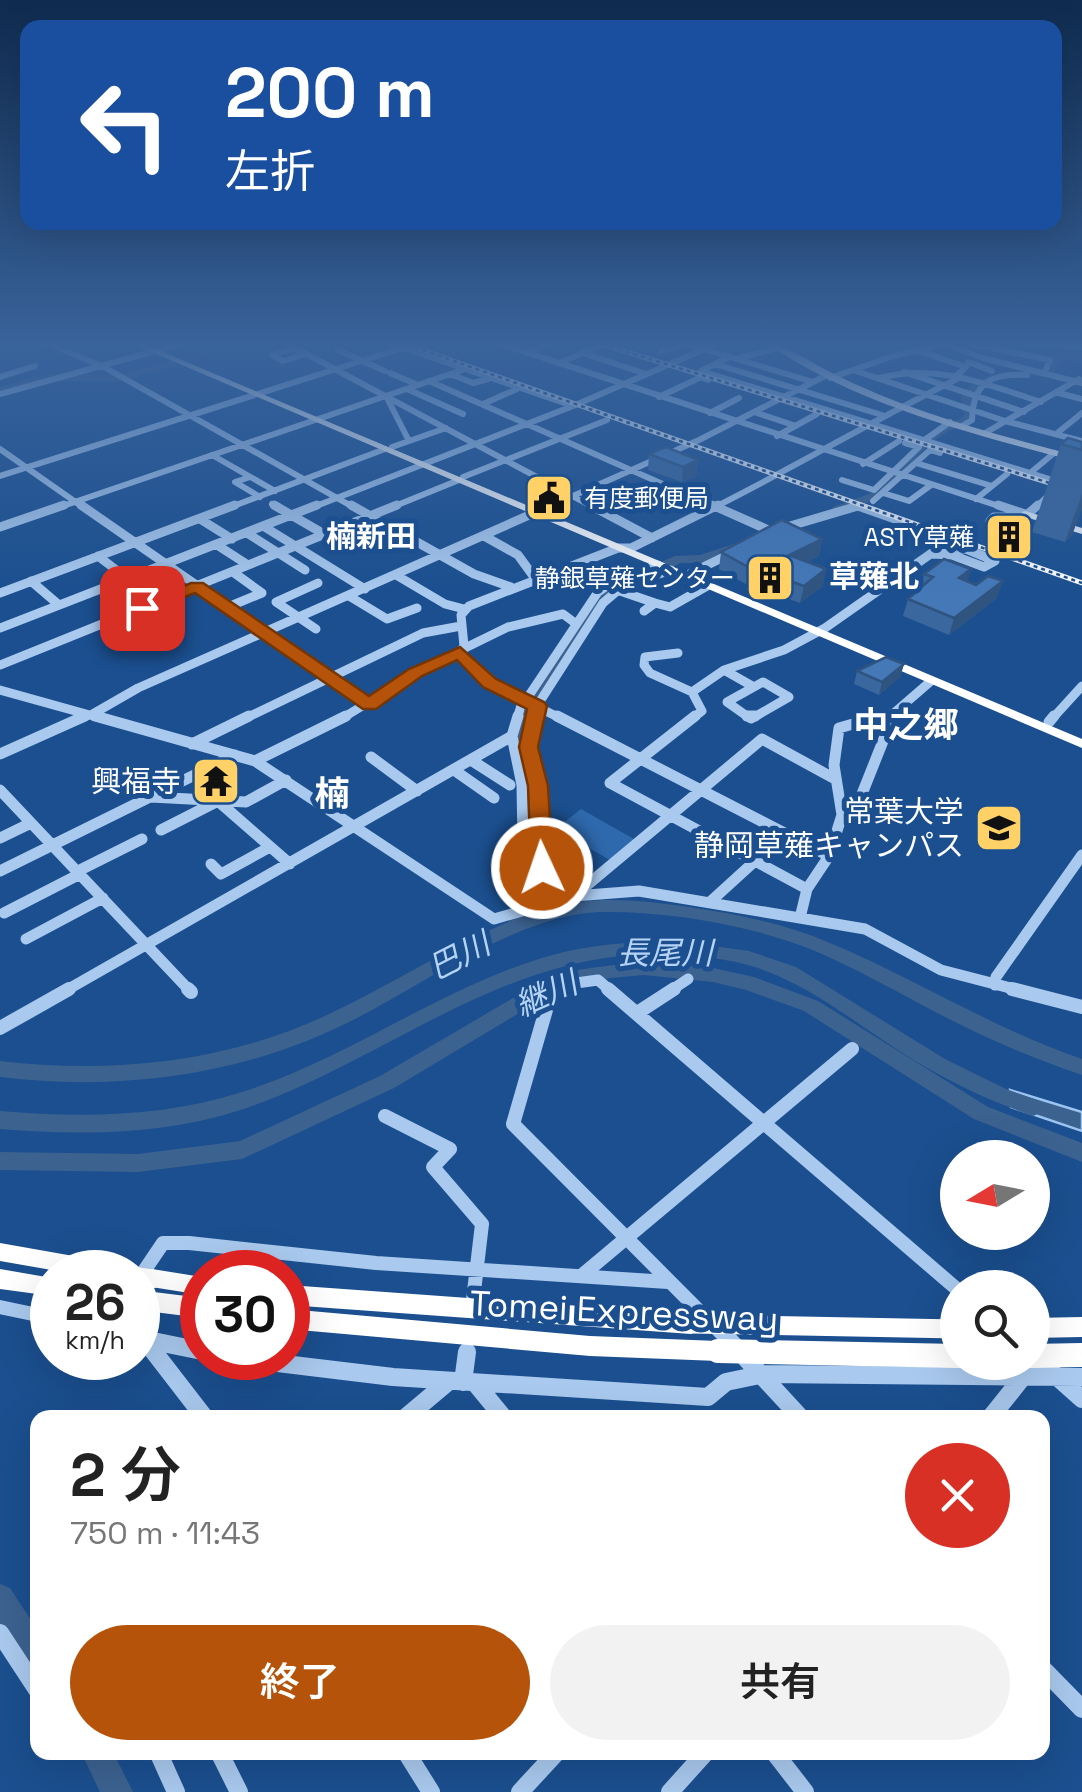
<!DOCTYPE html>
<html lang="ja">
<meta charset="utf-8">
<style>
:root{--surface:#fff;--page:#f2f2f2;--text:#222;--muted:#767676;--accent:#b45309}
body{margin:0;font-family:"Space Grotesk","Noto Sans JP",sans-serif;background:var(--page);color:var(--text);height:100vh;display:flex;flex-direction:column;font-size:38px;white-space:nowrap}
*{box-sizing:border-box;margin:0}
p{font-size:32px;color:var(--muted)}
.icon{flex:none;width:55px;height:55px;fill:none;stroke:currentColor;stroke-width:2;stroke-linecap:round;stroke-linejoin:round}
.map{position:relative;flex:1;overflow:hidden}
.panel{position:absolute;left:30px;top:1410px;width:1020px;height:350px;display:flex;flex-direction:column;background:var(--surface);border-radius:20px;box-shadow:0 10px 40px #0002}
.panel>*{flex:none}
.top-card{position:absolute;left:20px;top:20px;width:1042px;height:210px;border-radius:20px;box-shadow:0 10px 40px #0002;background:#1a4fa0;color:#fff;overflow:hidden}
.needle{width:65px;rotate:260deg}
.controls{position:absolute;left:940px;top:1140px;display:grid;gap:20px}
.controls a{display:grid;place-items:center;width:110px;height:110px;border-radius:50%;background:var(--surface);box-shadow:0 10px 40px #0002;font-size:50px}
.speed{position:absolute;left:30px;top:1250px;display:flex;gap:20px;font-size:50px;font-weight:700;text-align:center}
.speed>*{display:grid;place-content:center;width:130px;height:130px;border-radius:50%;background:var(--surface);box-shadow:0 10px 40px #0002;line-height:1}
.speed small{font-size:25px;font-weight:400}
.speed .limit{border:15px solid #d22;background:#fff;color:#111}
.pin{position:absolute;display:grid;place-items:center;width:85px;height:85px;color:#fff;margin:-42px;border-radius:20px;box-shadow:0 5px 15px #0006}
.me{position:absolute;width:110px;margin:-55px;rotate:357deg;stroke-linejoin:round;filter:drop-shadow(0 0 8px #0008)}
.turn{display:flex;align-items:center;gap:35px;height:210px;padding:0 40px;font-size:45px}
.turn .icon{width:130px;height:130px;stroke-width:2.5}
.turn b{display:block;font-size:70px;line-height:85px}
.round{display:grid;place-items:center;flex:none;width:105px;height:105px;border-radius:52px;background:var(--page)}
.head{display:flex;align-items:center;justify-content:space-between;height:170px;padding:0 40px}
h1{font-size:60px;font-weight:600;line-height:75px}
.cta{display:flex;gap:20px;margin-top:auto;padding:20px 40px}
.cta a{flex:1;height:115px;border-radius:60px;background:var(--accent);color:#fff;font-size:40px;font-weight:600;line-height:115px;text-align:center}
.cta a+a{background:var(--page);color:var(--text)}
.map>svg:first-child{display:block}
</style>
<div class="map">
<svg width="1082" height="1792" viewBox="0 0 1082 1792">
<rect width="100%" height="100%" fill="#1b4f8f"/>
<!-- green -->
<path fill="#2e69ad" d="M 581,809 L 634,839 L 610,860 L 559,831 L 558,827 Z"/>
<!-- water -->
<path fill="#3c6290" stroke="#9cc4f0" stroke-width="2.5" d="M 1010,1090 L 1082,1112 L 1082,1131 L 1011,1107 Z"/>
<g fill="none" stroke-linecap="round" stroke-linejoin="round">
<!-- river -->
<path fill="#3c6290" fill-rule="evenodd" d="M 232,342 L 247,342 L 187,361 L 182,358 Z
M 1058,353 L 1082,356 L 1082,362 L 1062,359 C 1055,386 1019,373 998,378 C 986,381 979,387 971,395 C 972,403 975,412 972,418 C 967,427 953,428 945,433 C 906,457 885,512 833,511 L 833,507 L 869,494 L 936,429 L 962,418 L 964,414 L 961,395 C 985,367 1013,374 1046,370 Z
M 172,360 L 175,361 L 175,365 L 119,381 L 45,381 L 0,393 L 0,387 L 45,375 L 119,375 Z
M 743,541 L 747,542 L 747,548 L 701,563 L 681,563 L 613,592 L 598,609 L 545,693 L 529,737 L 540,788 L 535,846 L 544,909 C 584,897 625,899 666,904 C 721,911 779,921 830,943 C 916,979 994,1029 1082,1059 L 1082,1075 C 1034,1059 988,1039 943,1016 C 901,994 859,970 815,951 C 750,925 670,911 600,912 C 523,914 428,981 359,1017 C 248,1075 124,1092 0,1077 L 0,1061 C 112,1074 226,1063 329,1014 C 395,983 458,941 527,914 L 519,846 L 524,788 L 513,737 L 531,693 L 588,604 L 605,586 L 675,556 L 700,555 Z
M 678,941 L 749,951 L 796,967 L 945,1059 L 1006,1089 L 1040,1101 L 1043,1107 L 1040,1113 L 1033,1116 C 987,1100 945,1080 904,1054 C 849,1019 796,973 731,961 C 677,951 620,952 566,966 C 458,993 360,1067 255,1105 C 174,1135 85,1136 0,1129 L 0,1111 C 81,1118 164,1117 242,1092 C 354,1057 450,980 564,952 C 602,943 639,942 678,941 Z
M 644,961 L 713,968 L 754,977 L 818,1001 L 988,1107 L 1082,1143 L 1082,1162 L 974,1119 L 804,1011 L 746,990 L 713,982 L 644,975 L 610,978 L 551,994 L 394,1088 L 242,1159 L 138,1172 L 0,1170 L 0,1152 L 138,1154 L 240,1141 L 380,1076 L 537,984 L 576,970 Z
M 0,1584 L 10,1588 L 38,1631 L 38,1672 L 28,1668 L 0,1624 Z
M 81,1752 L 113,1752 L 133,1792 L 100,1792 Z"/>
<!-- minor-far4 -->
<path stroke="#a9c9ee" stroke-width="6" d="M 44,342 L 102,366 L 355,508
M 284,342 L 595,508
M 387,342 L 573,406
M 495,342 L 1005,508
M 681,342 L 813,382
M 940,342 L 983,358 L 1082,383
M 967,342 L 981,348
M 1019,342 L 1082,347
M 987,347 L 1050,360 L 1046,369
M 295,348 L 272,355 L 283,361 L 306,354
M 338,350 L 385,371
M 661,351 L 686,344
M 919,351 L 966,367 L 957,375
M 527,353 L 554,342
M 583,353 L 646,374
M 729,357 L 701,371 L 1062,483
M 736,359 L 777,348
M 968,362 L 992,371
M 559,363 L 609,342
M 715,364 L 882,415
M 853,370 L 1005,421 L 1082,441
M 904,372 L 1024,412
M 390,373 L 418,385
M 451,374 L 473,383 L 488,379
M 0,377 L 35,366
M 830,378 L 893,356 L 944,344
M 879,378 C 937,363 986,384 1041,402
M 429,381 L 717,508
M 407,389 L 463,414
M 1059,393 L 1082,399
M 0,394 L 187,342
M 386,396 L 409,441
M 659,397 L 701,377 L 708,380
M 483,404 L 517,389
M 754,412 L 796,426
M 710,413 L 739,398
M 962,426 L 972,420 C 973,382 991,373 1027,375
M 985,433 L 1079,379
M 1056,434 L 1082,413
M 777,436 L 817,414
M 923,441 L 950,422
M 392,447 L 446,428
M 0,449 L 84,508
M 212,455 L 275,491
M 916,463 L 992,486
M 863,464 L 899,441
M 1029,474 L 1054,453
M 0,476 L 402,348
M 250,477 L 235,482 L 260,497
M 463,477 L 607,420
M 842,480 L 874,490 L 919,447 L 905,443
M 883,493 L 909,501 L 931,485
M 976,499 L 1007,474
M 873,501 L 930,450 L 940,453
M 272,504 L 278,508
M 57,508 L 462,370
M 228,508 L 385,449
M 311,508 L 573,406 L 721,342
M 390,508 L 459,480
M 546,508 L 699,440 L 825,376
M 713,508 C 797,466 877,418 961,377
M 853,508 L 863,508
M 1035,508 L 1052,492"/>
<!-- minor-far3 -->
<path stroke="#a9c9ee" stroke-width="9" d="M 81,505 L 369,705
M 274,505 L 324,534
M 351,505 L 474,574 L 511,587
M 590,505 L 652,538
M 712,505 L 773,532
M 998,505 L 1025,514
M 1021,517 L 994,517 L 990,521 C 1010,530 1023,519 1038,505
M 200,519 L 232,539
M 263,526 L 365,589
M 0,527 L 64,505
M 780,529 L 858,506 L 935,533 L 947,547
M 247,533 L 305,570
M 484,536 L 518,555 L 534,577
M 217,545 L 248,565
M 98,556 L 128,579
M 691,573 L 732,553
M 396,575 L 445,604 L 464,609
M 31,581 L 59,605
M 617,590 L 655,603
M 0,593 L 235,505
M 349,596 L 387,619 L 417,608
M 228,607 L 262,593 L 233,572
M 142,608 L 168,629
M 644,611 L 655,603 L 670,607 L 707,586
M 0,628 L 317,505
M 316,629 L 276,602 L 318,583
M 463,649 L 508,627 L 563,614 L 575,623
M 459,653 L 464,646 L 461,615 L 469,606 L 618,548 L 631,548 L 718,505
M 459,653 L 505,691 L 562,719
M 678,653 L 645,657 L 644,665 L 650,673 L 692,692
M 0,665 L 397,505
M 724,670 L 754,687
M 0,690 L 104,719
M 524,703 L 598,592 L 614,581 L 658,565
M 91,715 L 138,688 L 552,505
M 79,719 L 88,715
M 244,719 L 423,633 L 461,626
M 341,719 L 416,673 L 459,653
M 517,719 L 522,702
M 534,719 L 537,706 L 603,603 L 623,586 L 671,570
M 692,719 L 702,711 L 692,692 L 724,670 L 784,650 L 825,628 L 939,548 L 966,549 L 995,561 L 984,567 L 952,555 L 932,554
M 751,719 L 727,702 L 763,682 L 789,697 L 751,719
M 872,719 L 894,713 L 931,681
M 892,719 L 894,713
M 1052,719 L 1082,686"/>
<!-- minor-far2 -->
<path stroke="#a9c9ee" stroke-width="11" d="M 95,716 L 255,761 L 494,919 L 574,896 L 639,891 L 865,929 L 941,970 L 1022,991
M 535,716 L 528,747 L 538,786 L 544,904
M 557,716 L 829,856
M 695,716 L 610,783 L 807,889
M 747,716 L 755,716
M 1049,722 L 1054,716
M 512,736 L 522,785 L 524,900 L 520,909
M 192,744 L 249,716
M 0,754 L 85,716
M 371,757 L 417,791
M 471,760 L 510,785
M 255,761 L 346,716
M 454,770 L 494,798
M 0,790 L 190,991
M 151,797 L 246,802 L 286,780
M 842,815 L 854,814 L 893,716
M 161,830 L 218,801 L 290,864
M 0,838 L 31,823
M 211,864 L 221,874 L 270,847
M 0,871 L 235,755
M 78,871 L 142,839
M 574,896 L 762,739 L 835,779
M 710,902 L 755,861
M 4,913 L 80,874
M 800,918 L 807,889 L 829,856 L 842,815 L 834,765 L 839,728 L 881,716
M 26,939 L 103,898
M 995,985 L 996,977 L 1082,855
M 65,991 L 512,736 L 518,716
M 560,991 L 576,983 L 598,980 L 611,991
M 670,991 L 688,979"/>
<!-- minor-far1 -->
<path stroke="#a9c9ee" stroke-width="14" d="M 188,989 L 191,992
M 565,989 L 550,996 L 513,1124 L 730,1342
M 608,989 L 958,1290
M 1012,989 L 1082,1007
M 637,1013 L 674,989
M 0,1028 L 69,989
M 385,1116 L 450,1149 L 433,1167 L 482,1224 L 473,1300
M 581,1276 L 852,1049
M 138,1280 L 163,1243 L 189,1243 L 376,1263 L 668,1282
M 0,1307 L 52,1318
M 138,1332 L 146,1342
M 142,1339 L 156,1342"/>
<!-- minor -->
<path stroke="#a9c9ee" stroke-width="18" d="M 143,1339 L 202,1351
M 144,1339 L 205,1418
M 728,1339 L 801,1418
M 235,1358 L 393,1377 L 708,1397 L 726,1382 L 764,1374 L 1082,1377
M 1037,1359 L 1082,1399
M 463,1382 L 467,1352
M 476,1384 L 504,1418
M 405,1418 L 449,1381
M 990,1418 L 1022,1378
M 0,1633 L 38,1691
M 1042,1668 L 1082,1709
M 158,1752 L 176,1792
M 219,1752 L 239,1792
M 406,1752 L 431,1792
M 774,1752 L 805,1792
M 520,1792 L 557,1752
M 670,1792 L 706,1752"/>
<!-- major -->
<path fill="#f0f6ff" fill-rule="evenodd" d="M 765,342 C 781,342 817,366 834,374 C 912,413 998,435 1082,457 L 1082,463 C 978,436 853,404 765,342 Z
M 1025,511 L 1082,528 L 1082,534 L 1022,516 L 1022,512 Z"/>
<!-- highway -->
<path fill="#fff" fill-rule="evenodd" d="M 128,342 L 139,342 L 1082,739 L 1082,748 Z
M 0,1243 L 113,1263 L 120,1265 L 123,1272 L 63,1272 L 0,1261 Z
M 0,1269 L 52,1278 L 52,1296 L 0,1289 Z
M 152,1269 L 202,1277 L 202,1295 L 145,1286 L 142,1279 L 145,1272 Z
M 288,1285 L 691,1314 L 698,1317 L 701,1324 L 698,1331 L 691,1334 L 288,1305 Z
M 138,1290 L 202,1298 L 202,1318 L 138,1310 Z
M 288,1309 L 590,1336 L 718,1341 L 725,1344 L 729,1351 L 725,1358 L 718,1361 L 590,1356 L 288,1329 Z
M 1082,1317 L 1082,1337 L 1032,1338 L 1032,1318 Z"/>
<!-- rail casing -->
<g stroke="#fff" stroke-width="5">
<path id="rail" d="M 400,342 L 1082,583
M 595,342 L 1082,493"/>
</g>
<!-- rail -->
<use href="#rail" stroke="#1b4f8f" stroke-width="2.5" stroke-dasharray="4" stroke-linecap="butt"/>
<!-- highway-bridge-far1 -->
<path stroke="#fff" stroke-width="19" d="M 138,1277 L 152,1279
M 691,1324 L 958,1329"/>
<!-- highway-bridge -->
<path stroke="#fff" stroke-width="24" d="M 718,1351 L 958,1356
M 1032,1356 L 1082,1355"/>
</g>
<!-- wall -->
<path fill="#3a679d" d="M 195,342 L 220,342 L 221,347 L 206,352 L 195,346 Z
M 1082,442 L 1082,508 L 1072,535 L 1065,542 L 1032,532 L 1061,444 Z
M 649,454 L 698,460 L 696,476 L 682,482 L 648,470 Z
M 822,539 L 819,556 L 807,562 L 823,586 L 800,603 L 762,589 L 758,591 L 719,569 L 721,552 Z
M 924,574 L 967,581 L 997,598 L 949,635 L 903,616 L 908,599 L 921,588 Z
M 904,664 L 900,677 L 879,695 L 854,684 L 857,671 Z"/>
<!-- shaded-wall -->
<path fill="#305480" d="M 204,342 L 220,342 L 221,347 L 206,352 Z
M 698,460 L 696,476 L 682,482 L 683,467 Z
M 1082,494 L 1082,508 L 1072,535 L 1065,542 Z
M 822,539 L 819,556 L 786,572 L 789,555 Z
M 826,569 L 823,586 L 800,603 L 804,586 Z
M 971,569 L 966,586 L 959,578 Z
M 764,572 L 762,589 L 758,591 L 761,574 Z
M 1003,581 L 997,598 L 949,635 L 954,618 Z
M 904,664 L 900,677 L 879,695 L 882,682 Z"/>
<!-- building -->
<path fill="#4478b7" stroke="#305480" stroke-width="2.5" d="M 1068,438 L 1082,442 L 1082,450 L 1061,444 Z
M 666,447 L 698,460 L 683,467 L 649,454 Z
M 782,520 L 822,539 L 789,555 L 826,569 L 804,586 L 764,572 L 761,574 L 721,552 Z
M 944,559 L 971,569 L 959,578 L 976,585 L 988,576 L 1003,581 L 954,618 L 908,599 L 933,577 L 924,574 Z
M 886,657 L 904,664 L 882,682 L 857,671 Z"/>
<!-- sky -->
<linearGradient id="sky" x2="0" y2="1"><stop stop-color="#0f2b4f"/><stop offset="0.58" stop-color="#39639b"/><stop offset="1" stop-color="#39639b" stop-opacity="0"/></linearGradient>
<rect width="1082" height="593" fill="url(#sky)"/>
<!-- route -->
<path fill="#b45309" stroke="#753606" stroke-width="2.5" d="M 191,583 L 203,583 L 369,696 L 409,669 L 460,647 L 496,679 L 544,702 L 547,706 L 538,747 L 548,786 L 553,868 L 550,874 L 534,874 L 531,868 L 528,786 L 519,747 L 527,709 L 483,687 L 457,660 L 422,676 L 376,709 L 363,709 L 195,593 L 147,612 L 133,608 Z"/>
<!-- icons -->
<defs>
<g id="civic-square" transform="scale(2.5)"><rect x="-9" y="-9" width="18" height="18" rx="4" fill="#ffd166" stroke="#1b4f8f"/><path d="M-.6-6.5H3V-4.5H.6V-3L4-1V1h2V6H-6V1h2V-1L-.6-3ZM-1.2 2.5V6h2.4V2.5Z" fill="#111"/></g>
<g id="building-square" transform="scale(2.5)"><rect x="-9" y="-9" width="18" height="18" rx="4" fill="#ffd166" stroke="#1b4f8f"/><path d="M-4-6H4V6H1V3H-1V6H-4ZM-2.5-4.3h1.7v1.8h-1.7ZM.8-4.3h1.7v1.8H.8ZM-2.5-1h1.7V.8h-1.7ZM.8-1h1.7V.8H.8Z" fill="#111"/></g>
<g id="temple-square" transform="scale(2.5)"><rect x="-9" y="-9" width="18" height="18" rx="4" fill="#ffd166" stroke="#1b4f8f"/><path d="M0-6L5-2H3V0L6.5 2.5H4V6H1.5V3h-3V6H-4V2.5H-6.5L-3 0V-2H-5Z" fill="#111"/></g>
<g id="university-square" transform="scale(2.5)"><rect x="-9" y="-9" width="18" height="18" rx="4" fill="#ffd166" stroke="#1b4f8f"/><path d="M0-5L7-2L0 1L-7-2ZM-4 1L0 2.5L4 1V4Q0 6-4 4Z" fill="#111"/></g>
</defs>
<g fill-rule="evenodd">
<use href="#civic-square" x="549" y="498"/>
<use href="#building-square" x="1009" y="537"/>
<use href="#building-square" x="770" y="578"/>
<use href="#temple-square" x="216" y="781"/>
<use href="#university-square" x="999" y="828"/>
</g>
<g text-anchor="middle" dominant-baseline="central" stroke-width="10" stroke-linejoin="round" paint-order="stroke">
<!-- far-poi labels -->
<g font-size="25" fill="#fff" stroke="#1b4f8f" text-anchor="end">
<text x="584" y="498" text-anchor="start">有度郵便局</text>
<text x="974" y="537">ASTY草薙</text>
<text x="735" y="578">静銀草薙センター</text>
</g>
<!-- far-quarter labels -->
<g font-size="30" font-weight="bold" fill="#fff" stroke="#1b4f8f">
<text x="371" y="536">楠新田</text>
<text x="874" y="576">草薙北</text>
</g>
<!-- poi labels -->
<g font-size="30" fill="#fff" stroke="#1b4f8f" text-anchor="end">
<text x="181" y="781">興福寺</text>
<text x="964" y="811">常葉大学<tspan x="964" dy="34">静岡草薙キャンパス</tspan></text>
</g>
<!-- water labels -->
<g font-size="32" font-style="italic" fill="#b5d3f5" stroke="#1b4f8f">
<text x="665" y="953">長尾川</text>
<text transform="translate(459 956) rotate(-27)">巴川</text>
<text transform="translate(546 994) rotate(-24)">継川</text>
</g>
<!-- quarter labels -->
<g font-size="35" font-weight="bold" fill="#fff" stroke="#1b4f8f">
<text x="906" y="725">中之郷</text>
<text x="332" y="794">楠</text>
</g>
<!-- near-street labels -->
<g font-size="35" fill="#fff" stroke="#1b4f8f">
<text transform="translate(624 1311) rotate(3)">Tomei Expressway</text>
</g>
</g>
</svg>
<div class="controls">
<a><svg class="needle" viewBox="-14 -14 28 28"><path d="M0-13l5 13h-10z" fill="#e53935"/><path d="M0 13l5-13h-10z" fill="#767676"/></svg></a>
<a><svg class="icon" aria-label="search" viewBox="0 0 24 24"><circle cx="10" cy="10" r="6"/><path d="M15 15l6 6"/></svg></a>
</div>
<div class="speed"><div>26<small>km/h</small></div><div class="limit">30</div></div>
<div class="pin" style="left:142px;top:608px;background:#d93025"><svg class="icon" aria-label="arrive" viewBox="0 0 24 24"><path d="M6 21V4h12l-3 4 3 4H6"/></svg></div>
<svg class="me" style="left:542px;top:868px" viewBox="-20 -20 40 40"><circle r="17" fill="#b45309" stroke="#fff" stroke-width="3"/><path d="M0-11L8 9 0 5-8 9z" fill="#fff"/></svg>
<div class="top-card">
<div class="turn"><svg class="icon" aria-label="left" viewBox="0 0 24 24"><path d="M17 20v-9H6M10 6l-5 5 5 5"/></svg><div><b>200 m</b>左折</div></div>
</div>
<section class="panel">
<div class="head"><div><h1>2 分</h1><p>750 m · 11:43</p></div><a class="round" style="background:#d93025;color:#fff"><svg class="icon" aria-label="close" viewBox="0 0 24 24"><path d="M6 6l12 12M18 6L6 18"/></svg></a></div>
<div class="cta"><a>終了</a><a>共有</a></div>
</section>
</div>
